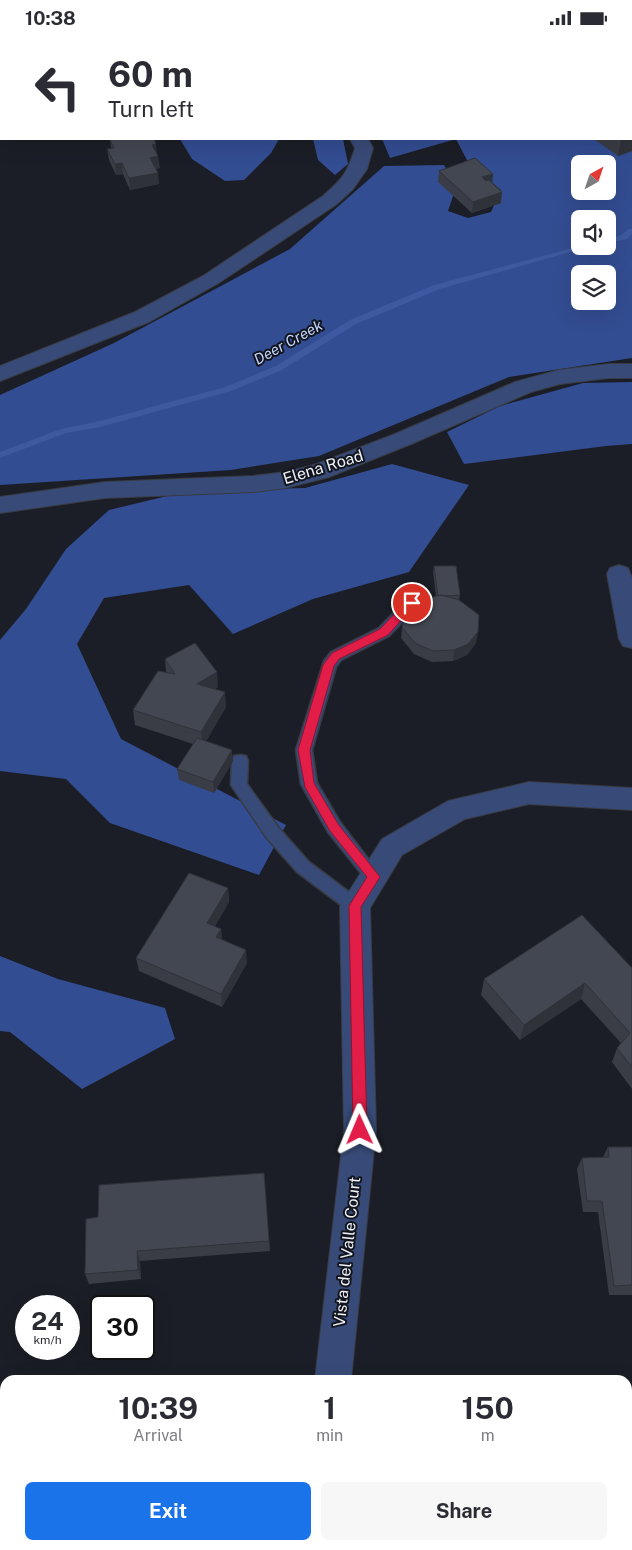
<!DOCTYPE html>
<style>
:root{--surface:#fff;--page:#f7f7f7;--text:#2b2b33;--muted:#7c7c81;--accent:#1a73e8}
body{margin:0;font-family:"Public Sans",sans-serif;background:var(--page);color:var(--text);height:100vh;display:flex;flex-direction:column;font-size:19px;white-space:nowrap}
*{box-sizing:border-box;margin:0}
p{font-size:16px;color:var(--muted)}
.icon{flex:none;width:28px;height:28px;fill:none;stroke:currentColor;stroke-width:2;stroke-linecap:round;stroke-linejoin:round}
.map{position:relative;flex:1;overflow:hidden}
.drawer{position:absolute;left:0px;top:1340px;width:632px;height:175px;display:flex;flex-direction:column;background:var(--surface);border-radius:15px 15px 0 0;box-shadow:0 5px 20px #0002}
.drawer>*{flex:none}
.hud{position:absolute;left:0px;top:0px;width:632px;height:105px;box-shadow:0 5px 20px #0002;background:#fff;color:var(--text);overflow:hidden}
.needle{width:32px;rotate:40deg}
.tools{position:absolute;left:571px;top:120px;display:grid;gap:10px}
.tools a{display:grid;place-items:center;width:45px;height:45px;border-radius:8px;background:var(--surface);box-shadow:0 5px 20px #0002;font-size:25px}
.speed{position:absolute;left:15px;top:1260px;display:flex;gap:10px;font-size:25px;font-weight:700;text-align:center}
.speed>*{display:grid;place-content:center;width:65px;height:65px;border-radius:50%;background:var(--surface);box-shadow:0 5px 20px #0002;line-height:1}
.speed small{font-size:12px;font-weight:400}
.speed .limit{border:2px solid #111;border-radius:8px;background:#fff;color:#111}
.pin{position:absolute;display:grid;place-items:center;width:42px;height:42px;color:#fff;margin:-21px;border:2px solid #fff;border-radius:50%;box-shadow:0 1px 5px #0007}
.me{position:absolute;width:55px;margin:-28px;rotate:359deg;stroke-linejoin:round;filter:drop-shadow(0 0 4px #0008)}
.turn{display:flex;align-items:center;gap:18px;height:105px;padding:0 25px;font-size:22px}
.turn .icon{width:65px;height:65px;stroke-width:2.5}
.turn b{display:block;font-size:35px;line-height:42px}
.eta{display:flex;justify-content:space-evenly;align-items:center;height:85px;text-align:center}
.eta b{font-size:30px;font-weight:700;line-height:35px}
.primary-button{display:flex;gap:10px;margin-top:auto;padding:10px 25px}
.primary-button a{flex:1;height:58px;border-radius:8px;background:var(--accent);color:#fff;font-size:20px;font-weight:700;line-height:58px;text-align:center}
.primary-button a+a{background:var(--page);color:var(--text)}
.status{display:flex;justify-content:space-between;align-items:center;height:35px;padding:0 25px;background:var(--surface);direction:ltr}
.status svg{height:14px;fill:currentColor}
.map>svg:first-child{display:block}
</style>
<div class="status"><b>10:38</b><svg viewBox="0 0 49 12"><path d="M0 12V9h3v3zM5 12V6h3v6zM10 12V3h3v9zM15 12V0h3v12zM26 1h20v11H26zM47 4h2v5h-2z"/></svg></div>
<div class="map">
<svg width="632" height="1515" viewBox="0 0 632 1515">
<rect width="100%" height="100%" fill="#1b1e26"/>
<!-- forest -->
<path fill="#334d92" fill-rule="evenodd" d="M 565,0 L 632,0 L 632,323 L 509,342 L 319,421 L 231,435 L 0,450 L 0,360 L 114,308 L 290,214 L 384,131 L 444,130 L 456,152 L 448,176 L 468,183 L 491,177 L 501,155 L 469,129 L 456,104 L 390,123 L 382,104 L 631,104 L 631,1 L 563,1 ZM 580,129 L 608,129 L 608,156 L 580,156 ZM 580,184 L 608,184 L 608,211 L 580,211 ZM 580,239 L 608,239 L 608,266 L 580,266 Z
M 180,104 L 279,104 L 271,118 L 244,145 L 225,146 L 192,124 Z
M 313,104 L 343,104 L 348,129 L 335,140 L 318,125 Z
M 632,347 L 632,409 L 606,411 L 464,429 L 447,397 L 500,371 L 583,348 Z
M 392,429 L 469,450 L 409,537 L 313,564 L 233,599 L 189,550 L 104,563 L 77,609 L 121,704 L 286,790 L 259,840 L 110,788 L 66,744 L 0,736 L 0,605 L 26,574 L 66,514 L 109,475 L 188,456 L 305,453 Z
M 0,921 L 58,944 L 165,973 L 175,1004 L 82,1054 L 10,997 L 0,996 Z"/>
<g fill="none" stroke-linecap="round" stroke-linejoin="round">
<!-- stream -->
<path fill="#3e599f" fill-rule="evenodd" d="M 629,194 L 632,194 L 632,199 L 627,204 L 608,208 L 608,204 L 621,200 Z
M 580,211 L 591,211 L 440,254 L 356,289 L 282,335 L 231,356 L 100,392 L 66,398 L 0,423 L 0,417 L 61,394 L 100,386 L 225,352 L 276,331 L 350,285 L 434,250 Z"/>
<!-- service casing -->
<g stroke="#383b43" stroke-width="3">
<path id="service" d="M 412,563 L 417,564 L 419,568 L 417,572 L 389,601 L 341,625 L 336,632 L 312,715 L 317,748 L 340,787 L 382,842 L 380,847 L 374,849 L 368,847 L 328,797 L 301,749 L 296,715 L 324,626 L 331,617 L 379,593 L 407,564 Z
M 240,720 L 246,721 L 248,726 L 247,749 L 278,792 L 309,827 L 361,866 L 364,871 L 361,876 L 355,878 L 349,876 L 297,837 L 266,802 L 231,750 L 232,726 L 234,721 Z"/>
</g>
<!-- minor casing -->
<g stroke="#383b43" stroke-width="2">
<path id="minor" d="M 0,89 L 1,90 L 1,101 L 0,101 Z
M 619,530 L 628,533 L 632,543 L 632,613 L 623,611 L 619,604 L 607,539 L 610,533 Z
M 529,747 L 632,753 L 632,775 L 529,769 L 465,784 L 402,820 L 370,873 L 376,1095 L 351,1345 L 315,1345 L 344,1095 L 340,871 L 382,804 L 448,766 Z
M 5,1358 L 5,1394 L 0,1395 L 0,1359 Z
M 273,1510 L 311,1510 L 310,1515 L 272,1515 Z
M 522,1510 L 564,1510 L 566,1515 L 524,1515 Z"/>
</g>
<!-- tertiary casing -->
<g stroke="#383b43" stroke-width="2">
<path id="tertiary" d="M 241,0 L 259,0 L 259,1 L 242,1 Z
M 350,104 L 368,104 L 373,113 L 367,134 L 353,154 L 337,169 L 217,249 L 149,287 L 0,346 L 0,331 L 135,277 L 203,241 L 323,161 C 343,143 347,139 355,113 Z
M 609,329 L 632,329 L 632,343 L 609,343 L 560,349 L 531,357 L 411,409 L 329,442 L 286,453 L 253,457 L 105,463 L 0,478 L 0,462 L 105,447 L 253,441 L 286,437 L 314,430 L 395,399 L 515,347 L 559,335 Z"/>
</g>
<!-- path -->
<path stroke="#767980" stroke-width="4" stroke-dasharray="4.5 3" stroke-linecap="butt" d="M 0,1425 L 5,1424
M 468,1510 L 474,1515"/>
<!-- service -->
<use href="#service" fill="#384b78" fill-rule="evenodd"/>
<!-- minor -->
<use href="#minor" fill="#384b78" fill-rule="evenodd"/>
<!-- tertiary -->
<use href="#tertiary" fill="#384b78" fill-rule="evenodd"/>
</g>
<!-- wall -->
<path fill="#3a3d46" d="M 54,0 L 110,0 L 109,1 L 54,1 Z
M 399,0 L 444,0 L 444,1 L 400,1 Z
M 632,57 L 632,116 L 618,121 L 594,104 L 631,104 Z
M 110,105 L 160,133 L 156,134 L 159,149 L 130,155 L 123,139 L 116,140 L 109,125 L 107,114 L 111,113 Z
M 439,136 L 492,147 L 501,168 L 472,178 L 438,147 Z
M 434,531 L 460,560 L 459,565 L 476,608 L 467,620 L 453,626 L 432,627 L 414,619 L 401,603 L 402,592 L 436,561 L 433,537 Z
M 165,624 L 218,652 L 215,654 L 226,672 L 206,706 L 233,726 L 214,758 L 179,745 L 177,734 L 193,709 L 135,690 L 133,675 L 166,637 Z
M 228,853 L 229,867 L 215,891 L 221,894 L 222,904 L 247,928 L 222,972 L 139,936 L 136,923 Z
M 632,933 L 632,1054 L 612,1027 L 617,1013 L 621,1008 L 581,964 L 520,1005 L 481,960 L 484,944 Z
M 608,1112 L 632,1112 L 632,1260 L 609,1260 L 598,1177 L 583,1177 L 577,1134 L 582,1123 L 603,1122 Z
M 264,1138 L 270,1216 L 140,1226 L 141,1244 L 89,1249 L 85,1239 L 98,1182 Z"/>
<!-- shaded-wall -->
<path fill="#2f3239" d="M 86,0 L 99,0 L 99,1 L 85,1 Z
M 407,0 L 444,0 L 444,1 L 407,1 Z
M 632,101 L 632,116 L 618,121 L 621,106 L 625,104 L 631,104 L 631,102 Z
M 156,109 L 157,120 L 152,110 Z
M 158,121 L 160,133 L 151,134 L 150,123 Z
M 122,128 L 123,139 L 116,140 L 115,129 Z
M 158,138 L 159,149 L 130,155 L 129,143 Z
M 493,139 L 492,150 L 482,142 Z
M 502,157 L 501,168 L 472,178 L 473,167 Z
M 478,597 L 476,608 L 467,620 L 453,626 L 454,615 Z
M 217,637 L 218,652 L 199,664 L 197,649 Z
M 225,657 L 226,672 L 203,712 L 201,697 Z
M 232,715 L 233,726 L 214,758 L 213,747 Z
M 228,853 L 229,867 L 209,902 L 207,888 Z
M 221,894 L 222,907 L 216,902 Z
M 246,915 L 247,928 L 222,972 L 221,959 Z
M 585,948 L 581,964 L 520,1005 L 524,990 Z
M 137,1216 L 140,1226 L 141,1244 L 138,1235 Z"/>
<!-- building -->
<path fill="#434751" stroke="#2f3239" d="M 63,0 L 86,0 L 85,1 L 66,1 Z
M 492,0 L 551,0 L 550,1 L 492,1 Z
M 631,56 L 632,57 L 632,72 L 631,72 Z
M 631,75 L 632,76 L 632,101 L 631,102 Z
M 117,104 L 154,104 L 156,109 L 152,110 L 158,121 L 150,123 L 158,138 L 129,143 L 122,128 L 115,129 L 107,114 L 114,113 L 110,105 Z
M 475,123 L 493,139 L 482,142 L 486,146 L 489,145 L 502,157 L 473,167 L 439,136 Z
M 434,531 L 456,531 L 460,560 L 445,561 L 441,560 L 438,561 Z
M 441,560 L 459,565 L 479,580 L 478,597 L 468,609 L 454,615 L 433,616 L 415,608 L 402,592 L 406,573 L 428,563 Z
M 195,608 L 217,637 L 197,649 L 225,657 L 201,697 L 133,675 L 158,636 L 175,639 L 165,624 Z
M 197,703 L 232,715 L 213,747 L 177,734 Z
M 189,838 L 228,853 L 207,888 L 221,894 L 216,902 L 246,915 L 221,959 L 136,923 Z
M 582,880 L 632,933 L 632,1032 L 617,1013 L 630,998 L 585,948 L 524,990 L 484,944 Z
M 608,1112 L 632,1112 L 632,1250 L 614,1251 L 602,1166 L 587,1166 L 582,1123 L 609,1122 Z
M 264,1138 L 269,1206 L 137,1216 L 138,1235 L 85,1239 L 86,1184 L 98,1182 L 99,1150 Z"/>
<!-- route -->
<path fill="#e11d48" stroke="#92132f" d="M 412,564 L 415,565 L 417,568 L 415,570 L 388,600 L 339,624 L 334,631 L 310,715 L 314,748 L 338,789 L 380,842 L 361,872 L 367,1095 L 365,1100 L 360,1102 L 355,1100 L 353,1095 L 349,871 L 367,842 L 330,796 L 305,752 L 298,715 L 323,630 L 332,618 L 380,594 L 408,565 Z"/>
<g text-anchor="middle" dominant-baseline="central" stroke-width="4" stroke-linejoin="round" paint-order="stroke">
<!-- far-water labels -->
<g font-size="15" font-style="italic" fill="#c3d5fd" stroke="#12151d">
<text transform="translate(288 307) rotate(-29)">Deer Creek</text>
</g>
<!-- street labels -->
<g font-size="16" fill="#edf0f6" stroke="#12151d">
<text transform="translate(323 432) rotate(-17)">Elena Road</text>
<text transform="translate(347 1217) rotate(-84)">Vista del Valle Court</text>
</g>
</g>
</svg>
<div class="tools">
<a><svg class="needle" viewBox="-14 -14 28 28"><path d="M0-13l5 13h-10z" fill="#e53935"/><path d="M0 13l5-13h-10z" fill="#7c7c81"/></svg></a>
<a><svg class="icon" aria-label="sound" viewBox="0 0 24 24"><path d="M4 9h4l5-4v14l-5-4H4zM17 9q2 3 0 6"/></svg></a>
<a><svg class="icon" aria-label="layers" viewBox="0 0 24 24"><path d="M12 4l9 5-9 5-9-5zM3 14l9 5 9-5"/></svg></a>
</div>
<div class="speed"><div>24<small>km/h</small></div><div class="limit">30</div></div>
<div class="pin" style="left:412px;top:568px;background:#d93025"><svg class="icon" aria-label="arrive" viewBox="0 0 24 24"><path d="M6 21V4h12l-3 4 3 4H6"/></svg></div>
<svg class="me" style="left:360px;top:1095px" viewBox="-20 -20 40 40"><path d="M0-17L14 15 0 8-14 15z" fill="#e11d48" stroke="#fff" stroke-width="4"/></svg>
<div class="hud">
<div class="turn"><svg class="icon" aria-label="left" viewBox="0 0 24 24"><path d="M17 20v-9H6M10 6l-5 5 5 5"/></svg><div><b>60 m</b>Turn left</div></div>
</div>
<section class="drawer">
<div class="eta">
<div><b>10:39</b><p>Arrival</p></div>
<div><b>1</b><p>min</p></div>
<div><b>150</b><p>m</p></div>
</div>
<div class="primary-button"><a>Exit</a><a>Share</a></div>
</section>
</div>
